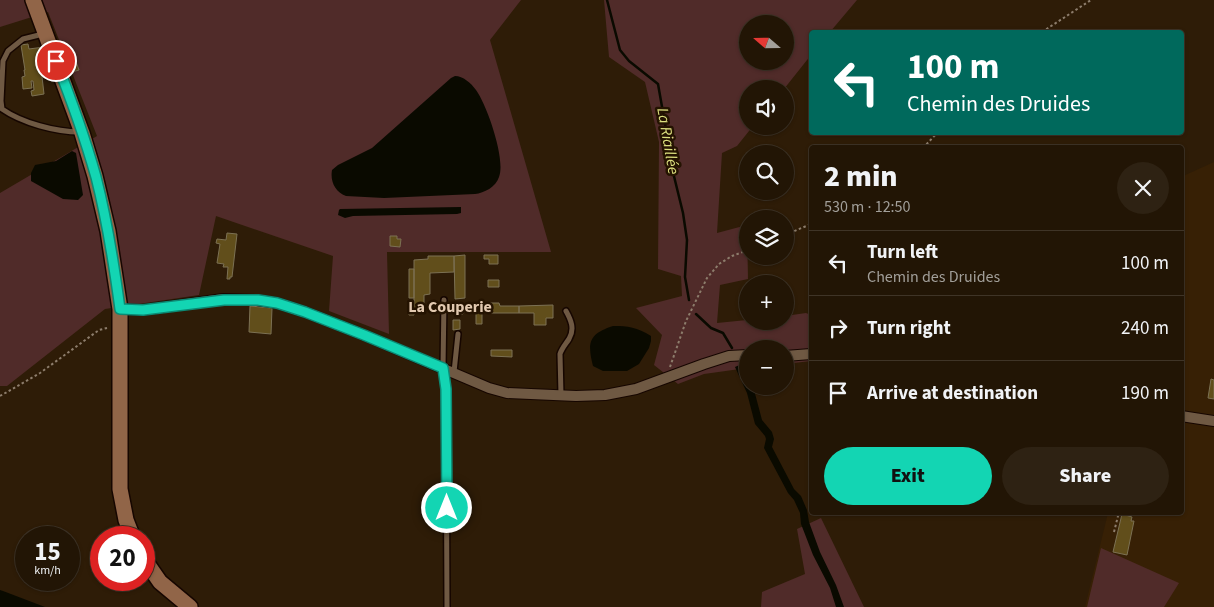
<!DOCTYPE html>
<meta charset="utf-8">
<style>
:root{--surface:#221505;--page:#2e2213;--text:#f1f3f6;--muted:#a29f9a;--line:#3f3427;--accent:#13d5b3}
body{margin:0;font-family:"Source Sans 3",sans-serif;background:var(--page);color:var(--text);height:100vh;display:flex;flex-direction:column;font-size:19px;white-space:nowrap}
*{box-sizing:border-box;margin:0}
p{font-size:16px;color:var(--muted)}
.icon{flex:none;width:28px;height:28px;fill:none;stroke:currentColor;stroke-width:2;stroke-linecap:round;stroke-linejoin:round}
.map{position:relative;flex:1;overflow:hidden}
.sheet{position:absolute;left:809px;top:145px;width:375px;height:370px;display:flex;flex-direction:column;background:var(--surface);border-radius:5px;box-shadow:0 1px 4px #0004,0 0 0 1px var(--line)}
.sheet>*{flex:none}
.guide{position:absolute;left:809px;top:30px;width:375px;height:105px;border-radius:5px;box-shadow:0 1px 4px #0004,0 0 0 1px var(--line);background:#00695c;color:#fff;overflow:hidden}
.needle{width:32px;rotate:290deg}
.tools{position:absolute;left:739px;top:15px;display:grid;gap:10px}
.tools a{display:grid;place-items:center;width:55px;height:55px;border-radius:50%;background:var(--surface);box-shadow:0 1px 4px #0004,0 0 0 1px var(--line);font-size:25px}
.speed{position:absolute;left:15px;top:526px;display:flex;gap:10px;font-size:25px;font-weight:700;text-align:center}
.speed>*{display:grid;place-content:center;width:65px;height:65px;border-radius:50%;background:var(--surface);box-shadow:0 1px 4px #0004,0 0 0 1px var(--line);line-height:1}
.speed small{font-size:12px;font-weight:400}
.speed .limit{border:8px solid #d22;background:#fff;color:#111}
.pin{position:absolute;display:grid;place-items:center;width:42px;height:42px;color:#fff;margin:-21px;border:2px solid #fff;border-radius:50%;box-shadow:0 1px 5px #0007}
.me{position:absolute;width:55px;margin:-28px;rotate:0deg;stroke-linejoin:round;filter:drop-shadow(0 0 4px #0008)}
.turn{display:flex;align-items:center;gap:18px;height:105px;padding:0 15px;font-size:22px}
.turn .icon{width:65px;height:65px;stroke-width:2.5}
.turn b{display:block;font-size:35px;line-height:42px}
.round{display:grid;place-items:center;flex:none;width:52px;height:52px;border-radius:26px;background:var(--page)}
.summary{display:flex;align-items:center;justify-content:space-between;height:85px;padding:0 15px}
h1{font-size:30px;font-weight:800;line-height:38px}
.primary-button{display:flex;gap:10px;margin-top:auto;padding:10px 15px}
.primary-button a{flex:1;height:58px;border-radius:30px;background:var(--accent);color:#111;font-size:20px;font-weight:800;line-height:58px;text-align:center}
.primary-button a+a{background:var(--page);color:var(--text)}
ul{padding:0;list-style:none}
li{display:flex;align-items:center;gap:15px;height:65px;padding:0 15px;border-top:1px solid var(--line)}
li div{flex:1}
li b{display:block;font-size:19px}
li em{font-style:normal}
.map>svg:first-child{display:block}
</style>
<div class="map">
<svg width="1214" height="607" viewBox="0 0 1214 607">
<rect width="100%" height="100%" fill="#2e1c07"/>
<!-- built -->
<path fill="#372005" d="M 1214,162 L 1214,607 L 1085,607 L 1108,513 L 1181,512 L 1181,177 Z"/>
<!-- green -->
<path fill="#502b29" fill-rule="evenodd" d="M 0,0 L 521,0 L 490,40 L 551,252 L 387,252 L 389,334 L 329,311 L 333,256 L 216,216 L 199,295 L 105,309 L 7,386 L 0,386 L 0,193 L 97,136 L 48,12 L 0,27 Z
M 604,0 L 857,0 L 830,32 L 811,32 L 811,55 L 784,89 L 748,89 L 748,126 L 753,126 L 737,146 L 722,153 L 717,233 L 747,225 L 748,279 L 720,285 L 717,323 L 747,320 L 748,321 L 785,321 L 785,316 L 806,313 L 811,315 L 811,361 L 785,364 L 785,349 L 748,349 L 747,368 L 704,374 L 678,384 L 654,365 L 662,335 L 636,308 L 682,296 L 681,276 L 658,269 L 659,142 L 645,82 L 609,57 ZM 748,24 L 785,24 L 785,61 L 748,61 Z
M 821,518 L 864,607 L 761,607 L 762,592 L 805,574 L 797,529 Z
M 1101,548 L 1179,583 L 1164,607 L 1087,607 Z"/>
<!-- water -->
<path fill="#0a0a00" d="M 455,76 C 463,76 471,83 476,90 C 487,105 506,160 499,177 C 496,187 484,193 475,194 L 384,198 L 346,196 C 335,192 330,181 332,170 L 338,165 L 372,148 L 451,78 Z
M 72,151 L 76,153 L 83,195 L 78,200 L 63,199 L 31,181 L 31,173 L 35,165 L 56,161 Z
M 461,207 L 461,213 L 457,214 L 353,216 L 345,218 L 338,215 L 339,210 L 340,209 Z
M 613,326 C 628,326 637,327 651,336 L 651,341 L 649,348 L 639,364 L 627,371 L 603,371 L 593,366 C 587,342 589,334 613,326 Z
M 744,363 L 747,373 L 748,386 L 753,386 L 762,420 L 772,432 L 774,439 L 772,447 L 794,489 L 801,496 L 807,510 L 809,522 L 820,552 L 836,585 L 844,607 L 836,607 L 830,588 L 813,555 L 801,524 L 800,513 L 794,500 L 788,493 L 764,448 L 766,439 L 765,436 L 755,424 L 747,393 L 735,367 Z
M 0,590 L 3,591 L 45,607 L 0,607 Z"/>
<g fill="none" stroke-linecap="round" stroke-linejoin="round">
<!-- stream -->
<path stroke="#0a0a00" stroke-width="2.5" d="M 607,0 L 620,50 L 629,61 L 658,84 L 667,135 L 671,164 L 683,213 L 687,240 L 685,277 L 689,300
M 696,314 L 711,328 L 723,333 L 732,348"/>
</g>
<!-- building -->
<path fill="#614e1b" stroke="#7c7154" d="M 28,44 L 29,49 L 44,47 L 46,53 L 48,67 L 41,68 L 44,94 L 32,96 L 31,91 L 34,90 L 33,81 L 31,81 L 32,88 L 23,89 L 22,77 L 25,76 L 24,70 L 25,70 L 21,45 Z
M 75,59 L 79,70 L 72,72 L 69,61 Z
M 227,233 L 237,234 L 232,277 L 230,277 L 230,279 L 227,279 L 228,267 L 223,267 L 224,264 L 217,263 L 220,244 L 216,243 L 217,239 L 226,240 Z
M 390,236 L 397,236 L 397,239 L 401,239 L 400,247 L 390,246 Z
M 465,255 L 465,298 L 455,299 L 454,256 Z
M 484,255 L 498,255 L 498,264 L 489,264 L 489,259 L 484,259 Z
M 428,256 L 454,256 L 454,272 L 430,273 L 430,294 L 424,295 L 424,313 L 414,313 L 414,315 L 409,315 L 409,307 L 414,307 L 414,260 L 428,259 Z
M 409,269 L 414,269 L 414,298 L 409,298 Z
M 488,280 L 499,280 L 499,287 L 488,287 Z
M 489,303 L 499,303 L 500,306 L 519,306 L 519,313 L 482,313 L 482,324 L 476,324 L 476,313 L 471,313 L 471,305 L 489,305 Z
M 455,305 L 471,305 L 471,313 L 463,312 L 463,314 L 455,314 Z
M 553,305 L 553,318 L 546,318 L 546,325 L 534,325 L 534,313 L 519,313 L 519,306 Z
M 250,306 L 272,308 L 271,334 L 249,332 Z
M 453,320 L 460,320 L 460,329 L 453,330 Z
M 491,350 L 512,350 L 512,357 L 491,356 Z
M 1211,379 L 1214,380 L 1214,399 L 1208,398 Z
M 1122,514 L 1132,517 L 1131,521 L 1134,521 L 1127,555 L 1113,552 Z"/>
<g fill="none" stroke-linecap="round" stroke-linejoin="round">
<!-- lane casing -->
<g stroke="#160600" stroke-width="8">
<path id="lane" d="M 43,34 L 23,39 L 8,51 L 3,61 L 1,101 L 2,109 C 22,123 56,132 80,132
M 444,300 L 443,368 L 446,389 L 447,607
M 454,372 L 458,334
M 561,395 L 560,354 C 562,348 565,345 569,339 C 575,329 571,320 566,311"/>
</g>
<!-- street casing -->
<g stroke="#160600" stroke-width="12">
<path id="street" d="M 120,309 L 143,310 L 223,299 L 257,300 L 277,303 L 305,312 L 364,335 L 489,388 L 507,393 L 576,396 L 605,395 L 636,389 L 704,364 L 729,356 L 748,355
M 785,356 L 811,354
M 1181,416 L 1214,421"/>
</g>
<!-- secondary casing -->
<g stroke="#160600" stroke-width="18">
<path id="secondary" d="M 33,0 L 82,133 L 95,176 L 108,231 L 120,309 L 120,489 L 126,520 L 133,538
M 144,559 L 160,582 L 190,607"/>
</g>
<!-- path -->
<path stroke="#8d7d6c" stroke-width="2" stroke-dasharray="2.5 2.5" stroke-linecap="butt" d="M 1042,32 L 1091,0
M 923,148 L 938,132
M 785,235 L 811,224
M 670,367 L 686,321 L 707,278 L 719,264 L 732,256 L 748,250
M 0,396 L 40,373 L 99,330 L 107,328
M 1114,532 L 1119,512"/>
<!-- lane -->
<use href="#lane" stroke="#6f5943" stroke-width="5"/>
<!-- street -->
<use href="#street" stroke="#6f5943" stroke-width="10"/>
<!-- secondary -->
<use href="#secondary" stroke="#916548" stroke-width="15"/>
</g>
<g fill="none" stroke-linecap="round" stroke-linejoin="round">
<!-- route casing -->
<g stroke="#0c8a74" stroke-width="12">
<path id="route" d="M 56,61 C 71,99 85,138 96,177 C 107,220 114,264 120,309 L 143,310 L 224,300 L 258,300 L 277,303 L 305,312 L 364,335 L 443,368 L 446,389 L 447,508"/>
</g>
<!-- route -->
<use href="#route" stroke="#13d5b3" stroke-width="9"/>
</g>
<g text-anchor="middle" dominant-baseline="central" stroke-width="5" stroke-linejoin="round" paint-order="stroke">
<!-- water labels -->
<g font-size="16" font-style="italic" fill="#dcdf7e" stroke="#241301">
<text transform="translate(668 141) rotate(80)">La Riaillée</text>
</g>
<!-- neighbourhood labels -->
<g font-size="16" font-weight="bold" fill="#e2c9b0" stroke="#241301">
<text x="450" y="307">La Couperie</text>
</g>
</g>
</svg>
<div class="tools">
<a><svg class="needle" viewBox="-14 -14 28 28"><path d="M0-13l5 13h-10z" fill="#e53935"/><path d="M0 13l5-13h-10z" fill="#a29f9a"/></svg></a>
<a><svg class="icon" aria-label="sound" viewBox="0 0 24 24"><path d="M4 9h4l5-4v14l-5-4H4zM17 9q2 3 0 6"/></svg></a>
<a><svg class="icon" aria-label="search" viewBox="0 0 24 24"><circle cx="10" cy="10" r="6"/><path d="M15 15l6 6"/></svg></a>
<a><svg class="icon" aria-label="layers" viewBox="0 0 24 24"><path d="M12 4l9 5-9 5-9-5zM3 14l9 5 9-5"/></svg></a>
<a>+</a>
<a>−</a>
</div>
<div class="speed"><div>15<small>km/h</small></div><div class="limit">20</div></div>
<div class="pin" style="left:56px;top:61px;background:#d93025"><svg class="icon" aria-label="arrive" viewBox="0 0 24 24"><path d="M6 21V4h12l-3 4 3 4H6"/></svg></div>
<svg class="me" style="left:447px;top:508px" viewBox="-20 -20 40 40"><circle r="17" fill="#13d5b3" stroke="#fff" stroke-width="3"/><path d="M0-11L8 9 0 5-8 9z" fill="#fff"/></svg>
<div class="guide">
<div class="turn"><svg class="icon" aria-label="left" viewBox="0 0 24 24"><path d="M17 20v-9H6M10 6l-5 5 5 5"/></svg><div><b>100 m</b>Chemin des Druides</div></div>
</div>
<section class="sheet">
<div class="summary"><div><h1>2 min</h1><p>530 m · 12:50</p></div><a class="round"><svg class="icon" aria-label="close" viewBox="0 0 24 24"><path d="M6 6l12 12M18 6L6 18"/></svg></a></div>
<ul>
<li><svg class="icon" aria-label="left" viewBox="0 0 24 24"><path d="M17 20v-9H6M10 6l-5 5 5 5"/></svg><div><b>Turn left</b><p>Chemin des Druides</p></div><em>100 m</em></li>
<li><svg class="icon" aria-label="right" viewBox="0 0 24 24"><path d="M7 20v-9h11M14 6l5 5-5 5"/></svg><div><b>Turn right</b></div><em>240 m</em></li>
<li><svg class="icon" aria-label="arrive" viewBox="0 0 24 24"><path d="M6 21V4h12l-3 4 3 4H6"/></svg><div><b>Arrive at destination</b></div><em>190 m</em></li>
</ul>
<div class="primary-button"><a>Exit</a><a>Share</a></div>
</section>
</div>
